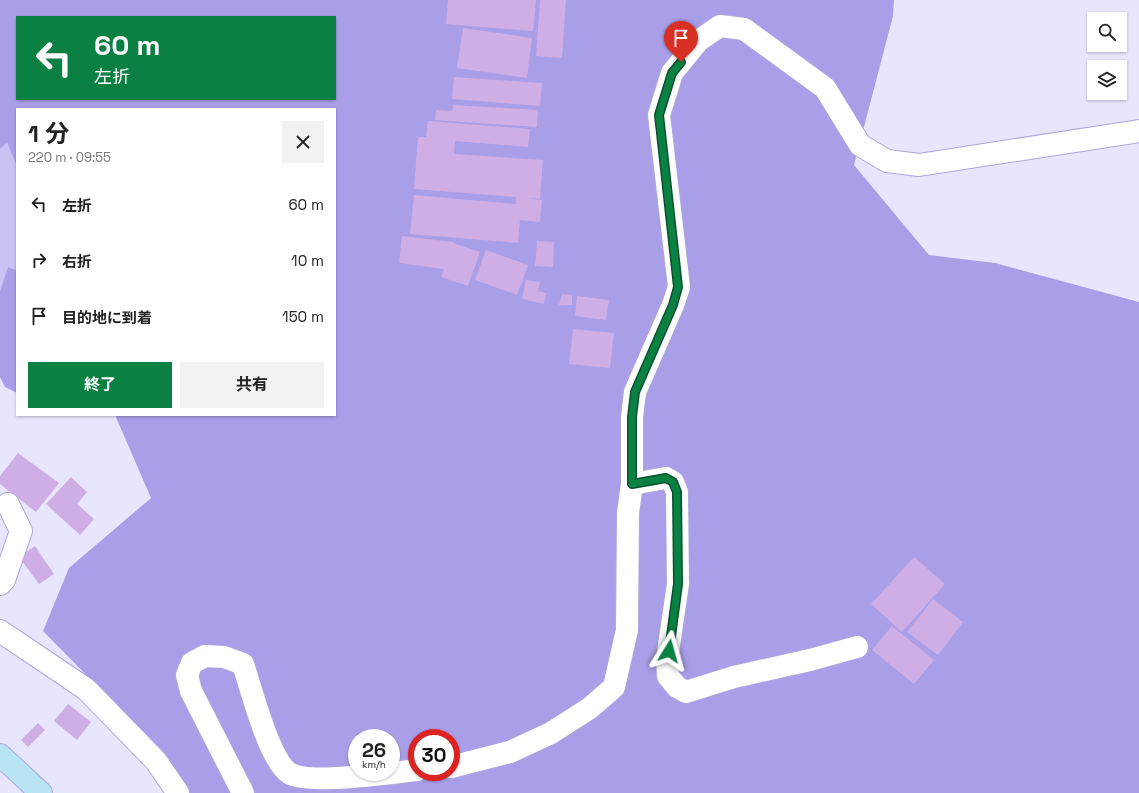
<!DOCTYPE html>
<html lang="ja">
<meta charset="utf-8">
<style>
:root{--surface:#fff;--page:#f2f2f2;--text:#222;--muted:#767676;--accent:#0b8043}
body{margin:0;font-family:"Space Grotesk","Noto Sans JP",sans-serif;background:var(--page);color:var(--text);height:100vh;display:flex;flex-direction:column;font-size:15px;white-space:nowrap}
*{box-sizing:border-box;margin:0}
p{font-size:13px;color:var(--muted)}
.icon{flex:none;width:22px;height:22px;fill:none;stroke:currentColor;stroke-width:2;stroke-linecap:round;stroke-linejoin:round}
.map{position:relative;flex:1;overflow:hidden}
.sheet{position:absolute;left:16px;top:108px;width:320px;height:308px;display:flex;flex-direction:column;background:var(--surface);border-radius:0px;box-shadow:0 1px 3px #0004}
.sheet>*{flex:none}
.top-card{position:absolute;left:16px;top:16px;width:320px;height:84px;border-radius:0px;box-shadow:0 1px 3px #0004;background:#0b8043;color:#fff;overflow:hidden}
.controls{position:absolute;left:1087px;top:12px;display:grid;gap:8px}
.controls a{display:grid;place-items:center;width:40px;height:40px;border-radius:0px;background:var(--surface);box-shadow:0 1px 3px #0004;font-size:20px}
.speed{position:absolute;left:348px;top:729px;display:flex;gap:8px;font-size:20px;font-weight:700;text-align:center}
.speed>*{display:grid;place-content:center;width:52px;height:52px;border-radius:50%;background:var(--surface);box-shadow:0 1px 3px #0004;line-height:1}
.speed small{font-size:10px;font-weight:400}
.speed .limit{border:6px solid #d22;background:#fff;color:#111}
.pin{position:absolute;display:grid;place-items:center;width:34px;height:34px;color:#fff;margin:-41px -17px;border-radius:50% 50% 50% 0;rotate:-45deg;box-shadow:0 0 4px #0007}
.pin .icon{rotate:45deg}
.me{position:absolute;width:44px;margin:-22px;rotate:8deg;stroke-linejoin:round;filter:drop-shadow(0 0 3px #0008)}
.turn{display:flex;align-items:center;gap:14px;height:84px;padding:0 12px;font-size:18px}
.turn .icon{width:52px;height:52px;stroke-width:2.5}
.turn b{display:block;font-size:28px;line-height:34px}
.round{display:grid;place-items:center;flex:none;width:42px;height:42px;border-radius:0px;background:var(--page)}
.overview{display:flex;align-items:center;justify-content:space-between;height:68px;padding:0 12px}
h1{font-size:24px;font-weight:700;line-height:30px}
.button{display:flex;gap:8px;margin-top:auto;padding:8px 12px}
.button a{flex:1;height:46px;border-radius:0px;background:var(--accent);color:#fff;font-size:16px;font-weight:700;line-height:46px;text-align:center}
.button a+a{background:var(--page);color:var(--text)}
ul{padding:0;list-style:none}
li{display:flex;align-items:center;gap:12px;height:56px;padding:0 12px}
li div{flex:1}
li b{display:block;font-size:15px}
li em{font-style:normal}
.map>svg:first-child{display:block}
</style>
<div class="map">
<svg width="1139" height="793" viewBox="0 0 1139 793">
<rect width="100%" height="100%" fill="#e8e6ff"/>
<!-- green -->
<path fill="#c9c3f5" d="M 7,143 L 17,166 L 17,270 L 8,267 L 0,291 L 0,149 Z"/>
<!-- forest -->
<path fill="#a99ee8" fill-rule="evenodd" d="M 0,0 L 894,0 L 893,16 L 854,165 L 929,255 L 995,263 L 1139,302 L 1139,793 L 189,793 L 168,758 L 43,631 L 69,568 L 151,498 L 115,415 L 335,415 L 335,109 L 17,109 L 17,166 L 7,143 L 0,149 ZM 17,17 L 335,17 L 335,99 L 17,99 ZM 357,738 L 391,738 L 391,772 L 357,772 ZM 417,738 L 451,738 L 451,772 L 417,772 Z
M 8,267 L 17,270 L 17,393 L 5,387 L 0,377 L 0,291 Z"/>
<!-- building -->
<path fill="#ceaee5" d="M 448,0 L 536,0 L 533,31 L 446,24 Z
M 540,0 L 566,0 L 562,58 L 536,56 Z
M 463,28 L 532,38 L 527,78 L 457,68 Z
M 454,77 L 542,83 L 540,106 L 452,99 Z
M 453,105 L 538,110 L 537,127 L 435,120 L 436,110 L 452,111 Z
M 428,121 L 530,129 L 528,147 L 455,141 L 454,154 L 543,160 L 540,199 L 527,198 L 542,200 L 540,222 L 520,220 L 518,243 L 410,234 L 414,195 L 516,204 L 516,197 L 414,189 L 418,137 L 426,137 Z
M 402,236 L 453,242 L 452,247 L 453,243 L 480,252 L 468,286 L 441,277 L 444,269 L 399,263 Z
M 537,241 L 554,242 L 553,267 L 535,266 Z
M 486,250 L 528,265 L 517,295 L 475,280 Z
M 526,280 L 540,282 L 538,291 L 546,293 L 544,304 L 522,299 Z
M 562,294 L 572,295 L 572,305 L 559,305 Z
M 577,296 L 609,300 L 606,320 L 575,316 Z
M 573,329 L 614,333 L 610,368 L 569,364 Z
M 18,453 L 59,483 L 36,512 L 0,484 L 0,476 Z
M 71,477 L 87,492 L 77,504 L 94,519 L 80,535 L 46,504 Z
M 35,546 L 54,574 L 39,584 L 19,557 Z
M 914,557 L 945,584 L 902,632 L 871,604 Z
M 933,599 L 963,622 L 938,655 L 907,632 Z
M 892,626 L 934,660 L 914,684 L 872,650 Z
M 68,704 L 91,722 L 77,740 L 54,721 Z
M 38,723 L 45,730 L 28,747 L 21,740 Z"/>
<g fill="none" stroke-linecap="round" stroke-linejoin="round">
<!-- street casing -->
<g stroke="#aea6e0" stroke-width="24">
<path id="street" d="M 632,484 L 666,478 L 673,482 L 677,492 L 678,584 L 667,659 L 668,676 L 677,687 L 686,692 L 734,677 L 810,660 L 857,647
M 0,584 L 4,580 L 21,531 L 8,504
M 0,631 L 86,689 L 156,761 L 178,793
M 451,767 L 510,752 L 551,733 L 590,708 L 614,687 L 627,630 L 628,513 L 632,484 L 632,417 L 635,392 L 673,305 L 679,287 L 659,115 L 672,73 L 698,41 L 720,26 L 744,29 L 825,88 L 860,145 L 887,161 L 919,165 L 1139,131
M 243,793 L 191,691 L 187,675 L 192,663 L 205,656 L 224,657 L 243,664 C 251,688 269,760 289,773 C 307,785 393,773 417,770"/>
</g>
<!-- secondary casing -->
<g stroke="#aea6e0" stroke-width="24">
<path id="secondary" d="M 0,755 L 41,793"/>
</g>
<!-- street -->
<use href="#street" stroke="#fff" stroke-width="22"/>
<!-- secondary -->
<use href="#secondary" stroke="#b9e4f4" stroke-width="22"/>
</g>
<g fill="none" stroke-linecap="round" stroke-linejoin="round">
<!-- route casing -->
<g stroke="#07532c" stroke-width="10">
<path id="route" d="M 669,651 L 678,584 L 677,492 L 673,482 L 666,478 L 632,484 L 632,417 L 635,392 L 673,305 L 678,287 L 659,115 L 672,73 L 681,62"/>
</g>
<!-- route -->
<use href="#route" stroke="#0b8043" stroke-width="7"/>
</g>
</svg>
<div class="controls">
<a><svg class="icon" aria-label="search" viewBox="0 0 24 24"><circle cx="10" cy="10" r="6"/><path d="M15 15l6 6"/></svg></a>
<a><svg class="icon" aria-label="layers" viewBox="0 0 24 24"><path d="M12 4l9 5-9 5-9-5zM3 14l9 5 9-5"/></svg></a>
</div>
<div class="speed"><div>26<small>km/h</small></div><div class="limit">30</div></div>
<div class="pin" style="left:681px;top:62px;background:#d93025"><svg class="icon" aria-label="arrive" viewBox="0 0 24 24"><path d="M6 21V4h12l-3 4 3 4H6"/></svg></div>
<svg class="me" style="left:669px;top:651px" viewBox="-20 -20 40 40"><path d="M0-17L14 15 0 8-14 15z" fill="#0b8043" stroke="#fff" stroke-width="4"/></svg>
<div class="top-card">
<div class="turn"><svg class="icon" aria-label="left" viewBox="0 0 24 24"><path d="M17 20v-9H6M10 6l-5 5 5 5"/></svg><div><b>60 m</b>左折</div></div>
</div>
<section class="sheet">
<div class="overview"><div><h1>1 分</h1><p>220 m · 09:55</p></div><a class="round"><svg class="icon" aria-label="close" viewBox="0 0 24 24"><path d="M6 6l12 12M18 6L6 18"/></svg></a></div>
<ul>
<li><svg class="icon" aria-label="left" viewBox="0 0 24 24"><path d="M17 20v-9H6M10 6l-5 5 5 5"/></svg><div><b>左折</b></div><em>60 m</em></li>
<li><svg class="icon" aria-label="right" viewBox="0 0 24 24"><path d="M7 20v-9h11M14 6l5 5-5 5"/></svg><div><b>右折</b></div><em>10 m</em></li>
<li><svg class="icon" aria-label="arrive" viewBox="0 0 24 24"><path d="M6 21V4h12l-3 4 3 4H6"/></svg><div><b>目的地に到着</b></div><em>150 m</em></li>
</ul>
<div class="button"><a>終了</a><a>共有</a></div>
</section>
</div>
